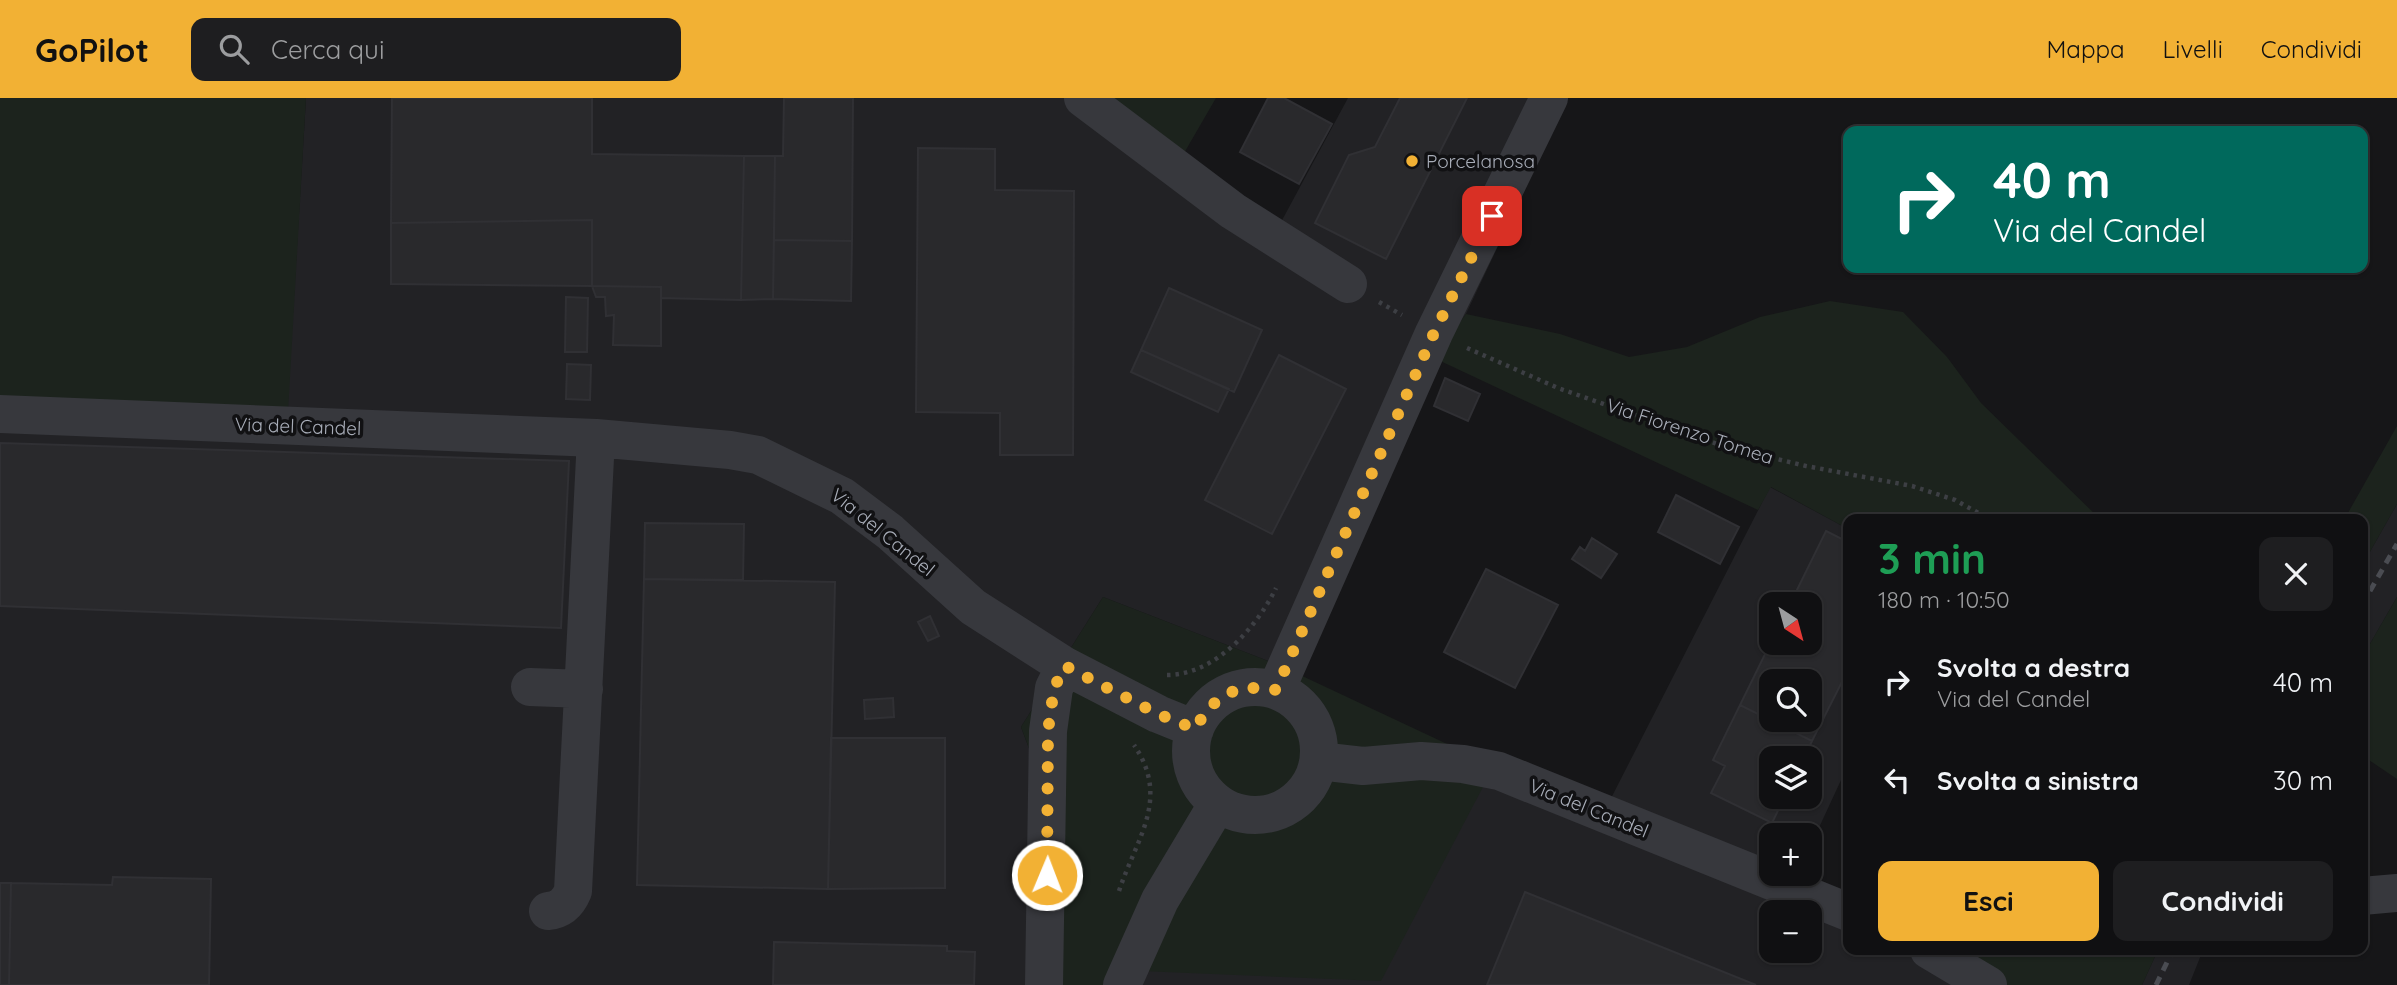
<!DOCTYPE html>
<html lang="it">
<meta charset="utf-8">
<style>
:root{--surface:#101012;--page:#1e1e20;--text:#f1f3f6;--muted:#9c9d9f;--line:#303032;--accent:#f2b134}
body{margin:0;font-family:Quicksand,sans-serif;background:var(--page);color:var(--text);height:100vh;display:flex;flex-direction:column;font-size:26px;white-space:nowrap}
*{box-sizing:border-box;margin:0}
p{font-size:23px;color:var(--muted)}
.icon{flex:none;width:38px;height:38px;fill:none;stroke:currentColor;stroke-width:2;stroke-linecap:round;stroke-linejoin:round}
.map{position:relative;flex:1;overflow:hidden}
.side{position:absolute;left:1843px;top:416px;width:525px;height:441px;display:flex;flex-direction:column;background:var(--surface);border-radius:14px;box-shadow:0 2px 5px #0004,0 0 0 2px var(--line)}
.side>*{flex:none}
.hud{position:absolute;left:1843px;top:28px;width:525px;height:147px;border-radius:14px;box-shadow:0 2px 5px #0004,0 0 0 2px var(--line);background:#00695c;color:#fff;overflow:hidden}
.needle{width:46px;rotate:144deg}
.fabs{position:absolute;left:1759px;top:494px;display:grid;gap:14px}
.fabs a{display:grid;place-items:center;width:63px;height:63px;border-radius:14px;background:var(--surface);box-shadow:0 2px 5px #0004,0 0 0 2px var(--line);font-size:35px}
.pin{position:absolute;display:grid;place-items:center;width:60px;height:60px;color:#fff;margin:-30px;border-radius:14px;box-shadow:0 4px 10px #0006}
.me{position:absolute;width:77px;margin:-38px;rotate:1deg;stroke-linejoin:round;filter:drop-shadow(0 0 5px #0008)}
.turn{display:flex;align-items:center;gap:24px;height:147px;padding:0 35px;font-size:32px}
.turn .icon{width:91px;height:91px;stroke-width:2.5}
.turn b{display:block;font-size:49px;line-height:60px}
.round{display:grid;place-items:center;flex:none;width:74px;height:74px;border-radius:14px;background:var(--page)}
.summary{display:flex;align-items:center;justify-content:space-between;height:119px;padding:0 35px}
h1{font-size:42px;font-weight:700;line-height:52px;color:#1e9e55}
.primary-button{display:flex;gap:14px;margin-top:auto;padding:14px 35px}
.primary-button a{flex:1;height:80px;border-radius:14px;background:var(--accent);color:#111;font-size:28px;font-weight:700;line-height:80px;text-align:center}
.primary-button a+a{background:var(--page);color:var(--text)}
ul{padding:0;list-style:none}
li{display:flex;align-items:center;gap:21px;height:98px;padding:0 35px}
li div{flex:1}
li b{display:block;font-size:26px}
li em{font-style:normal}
header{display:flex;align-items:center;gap:42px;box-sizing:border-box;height:98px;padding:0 35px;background:var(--accent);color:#111}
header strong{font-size:33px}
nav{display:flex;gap:38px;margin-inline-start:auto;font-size:24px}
.search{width:490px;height:63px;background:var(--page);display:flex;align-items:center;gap:18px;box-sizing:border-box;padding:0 24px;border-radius:14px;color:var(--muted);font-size:26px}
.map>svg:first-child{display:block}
</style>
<header>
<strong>GoPilot</strong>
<div class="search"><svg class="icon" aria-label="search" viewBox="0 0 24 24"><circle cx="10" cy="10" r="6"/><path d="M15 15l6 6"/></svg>Cerca qui</div>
<nav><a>Mappa</a><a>Livelli</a><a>Condividi</a></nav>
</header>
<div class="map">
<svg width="2397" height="887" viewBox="0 0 2397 887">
<rect width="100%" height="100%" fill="#161618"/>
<!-- built -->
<path fill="#222225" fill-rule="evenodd" d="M 306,0 L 1067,0 L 1266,152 L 1348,0 L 1568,0 L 1466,216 L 1434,260 L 1281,568 L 1103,499 L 1021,629 L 1036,669 L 1035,887 L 0,887 L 0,308 L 287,314 Z
M 1770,389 L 1848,431 L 1848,667 L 1810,749 L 1810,737 L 1771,737 L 1771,775 L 1848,823 L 1848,852 L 1910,852 L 1990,887 L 1110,887 L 1494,668 L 1604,714 ZM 1771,506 L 1810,506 L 1810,544 L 1771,544 ZM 1771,583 L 1810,583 L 1810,621 L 1771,621 ZM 1771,660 L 1810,660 L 1810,698 L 1771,698 ZM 1771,814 L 1810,814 L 1810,852 L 1771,852 Z
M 2397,406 L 2397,499 L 2363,558 L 2363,466 Z
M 2158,852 L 2203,852 L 2189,887 L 2142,887 Z"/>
<!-- green -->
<path fill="#1c231d" d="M 0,0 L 306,0 L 288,314 L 0,308 Z
M 1067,0 L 1216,0 L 1169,81 Z
M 1830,203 L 1903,214 L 1947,259 L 1981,305 L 2101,422 L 1848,422 L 1848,431 L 1771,389 L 1758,412 L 1434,260 L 1466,216 L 1560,236 L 1629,259 L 1687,249 L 1760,219 Z
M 2397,328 L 2397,406 L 2363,466 L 2362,422 L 2344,422 Z
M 1103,499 L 1281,568 L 1494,668 L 1381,883 L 1117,872 L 1110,887 L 1034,887 L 1036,669 L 1021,629 Z
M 2397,499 L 2397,681 L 2363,658 L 2363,558 Z
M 1910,852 L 2158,852 L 2142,887 L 1990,887 Z"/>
<!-- building -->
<path fill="#29292c" stroke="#303034" stroke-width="2" fill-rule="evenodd" d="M 392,0 L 592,0 L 592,56 L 744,58 L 741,202 L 661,200 L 661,189 L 592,188 L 592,122 L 391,125 Z
M 784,0 L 853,0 L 852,143 L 774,142 L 775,58 L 783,58 Z
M 1268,0 L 1284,0 L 1332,26 L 1299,86 L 1240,54 Z
M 1400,0 L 1467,0 L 1386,161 L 1315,125 L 1349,57 L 1375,49 Z
M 918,50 L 995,51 L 995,92 L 1074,93 L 1073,357 L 1000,357 L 1000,315 L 916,314 Z
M 744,58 L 775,58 L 773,201 L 741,202 Z
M 592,122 L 592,188 L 391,186 L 391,125 Z
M 774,142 L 852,143 L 851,203 L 773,201 Z
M 592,188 L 661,189 L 661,248 L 613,247 L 614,217 L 606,218 L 605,199 L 596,199 Z
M 1169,190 L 1262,232 L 1234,294 L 1141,252 Z
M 566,199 L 588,200 L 587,254 L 565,254 Z
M 1141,252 L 1229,291 L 1218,314 L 1131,274 Z
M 1279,257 L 1346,291 L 1272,436 L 1205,402 Z
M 567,266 L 591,267 L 590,302 L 566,301 Z
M 1445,280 L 1480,296 L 1468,323 L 1434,308 Z
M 0,345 L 569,363 L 561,530 L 0,508 Z
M 1676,397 L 1739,429 L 1720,466 L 1658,434 Z
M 645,425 L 744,426 L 743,482 L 644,481 Z
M 1826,433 L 1848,444 L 1848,572 L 1812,643 L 1740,607 L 1771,544 L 1810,544 L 1810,506 L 1790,506 ZM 1771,583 L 1810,583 L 1810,621 L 1771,621 Z
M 1592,440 L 1617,456 L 1601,480 L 1572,461 L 1580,449 L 1585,453 Z
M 1486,471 L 1558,507 L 1515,590 L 1444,554 Z
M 644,481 L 835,484 L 828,791 L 637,787 Z
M 930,518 L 939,538 L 928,543 L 918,524 Z
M 893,600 L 894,619 L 865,621 L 864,602 Z
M 1740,607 L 1812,643 L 1804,660 L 1771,660 L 1771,698 L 1785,698 L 1772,725 L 1711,695 L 1725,668 L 1713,662 Z
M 831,640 L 945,640 L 945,790 L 828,791 Z
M 113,779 L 211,781 L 209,887 L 9,887 L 11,785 L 112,787 Z
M 0,785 L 11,785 L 9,887 L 0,887 Z
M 1525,794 L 1756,887 L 1487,887 Z
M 774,844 L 947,848 L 947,853 L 975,854 L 974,887 L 773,887 Z"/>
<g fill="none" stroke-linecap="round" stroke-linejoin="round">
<!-- path -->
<path stroke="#3d3f44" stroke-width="4.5" stroke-dasharray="3.5 5" stroke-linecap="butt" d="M 1379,204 L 1402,217
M 1467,250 L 1558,290 L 1723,348 L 1806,368 L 1912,388 L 1955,402 L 1991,422
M 1167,577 C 1215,577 1257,529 1276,490
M 1119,793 C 1136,741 1171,701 1134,647"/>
<!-- street -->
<path stroke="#37383d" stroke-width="38" d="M 1083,0 L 1233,113 L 1348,186
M 0,316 L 596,340 L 730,352 L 758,357 L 842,398 L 890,434 L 973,509 L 1065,568 L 1158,616 L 1195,631
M 530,589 L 584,591
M1191 653a64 64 0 1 1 128 0a64 64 0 1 1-128 0Z
M 1276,592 L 1434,235 L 1549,0
M 1319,663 L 1363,668 L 1421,663 L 1463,666 L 1499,673 L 1848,814
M 2362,798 L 2397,795
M 548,813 C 561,812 568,805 573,793 L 596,340
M 1929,852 L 1988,887
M 1044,887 L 1048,633 L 1054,590 L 1065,568
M 1122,887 L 1160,802 L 1218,705"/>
<!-- rail -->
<path stroke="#4a4c52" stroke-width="5" stroke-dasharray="9 7" stroke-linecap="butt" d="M 2362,507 L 2397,446
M 2156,887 L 2173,852"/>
</g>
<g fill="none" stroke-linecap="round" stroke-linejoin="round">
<!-- route -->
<path stroke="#f2b134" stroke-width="12" stroke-dasharray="0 21.6" d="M 1047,777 L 1048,633 L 1054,590 L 1065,568 L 1158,616 L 1195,631 C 1215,596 1236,585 1276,592 L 1434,235 L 1492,118"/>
</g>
<!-- markers -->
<circle fill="#f2b134" stroke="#111113" stroke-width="2.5" cx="1412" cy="63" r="7"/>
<g text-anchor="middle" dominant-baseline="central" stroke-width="7" stroke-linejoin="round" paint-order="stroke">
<!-- poi labels -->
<g font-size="19" fill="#a8adb8" stroke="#111113" text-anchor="start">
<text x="1426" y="63">Porcelanosa</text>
</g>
<!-- street labels -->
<g font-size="19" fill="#a8adb8" stroke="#111113">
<text transform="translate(298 328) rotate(2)">Via del Candel</text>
<text transform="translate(1690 333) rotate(18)">Via Fiorenzo Tomea</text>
<text transform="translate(883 434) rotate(39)">Via del Candel</text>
<text transform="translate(1589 710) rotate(22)">Via del Candel</text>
</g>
</g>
</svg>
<div class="fabs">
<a><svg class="needle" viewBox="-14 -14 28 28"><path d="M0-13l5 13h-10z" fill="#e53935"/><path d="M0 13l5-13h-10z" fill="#9c9d9f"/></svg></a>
<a><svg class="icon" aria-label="search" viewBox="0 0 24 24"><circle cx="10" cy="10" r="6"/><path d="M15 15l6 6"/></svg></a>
<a><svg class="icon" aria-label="layers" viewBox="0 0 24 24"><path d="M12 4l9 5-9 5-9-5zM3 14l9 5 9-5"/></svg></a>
<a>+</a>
<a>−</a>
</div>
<div class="pin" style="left:1492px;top:118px;background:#d93025"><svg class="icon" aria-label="arrive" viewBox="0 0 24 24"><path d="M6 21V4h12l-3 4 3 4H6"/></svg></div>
<svg class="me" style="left:1047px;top:777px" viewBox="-20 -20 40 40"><circle r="17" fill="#f2b134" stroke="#fff" stroke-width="3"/><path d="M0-11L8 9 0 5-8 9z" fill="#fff"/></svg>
<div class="hud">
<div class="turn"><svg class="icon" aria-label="right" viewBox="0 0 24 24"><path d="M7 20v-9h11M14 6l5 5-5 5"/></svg><div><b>40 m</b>Via del Candel</div></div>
</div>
<section class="side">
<div class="summary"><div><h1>3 min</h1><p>180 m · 10:50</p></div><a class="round"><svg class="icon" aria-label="close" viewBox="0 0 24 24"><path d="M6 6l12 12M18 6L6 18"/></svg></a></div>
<ul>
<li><svg class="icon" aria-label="right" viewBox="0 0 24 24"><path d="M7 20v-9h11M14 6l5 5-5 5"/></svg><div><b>Svolta a destra</b><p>Via del Candel</p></div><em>40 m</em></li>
<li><svg class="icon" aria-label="left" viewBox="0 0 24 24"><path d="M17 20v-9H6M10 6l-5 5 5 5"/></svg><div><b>Svolta a sinistra</b></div><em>30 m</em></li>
</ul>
<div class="primary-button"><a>Esci</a><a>Condividi</a></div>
</section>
</div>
